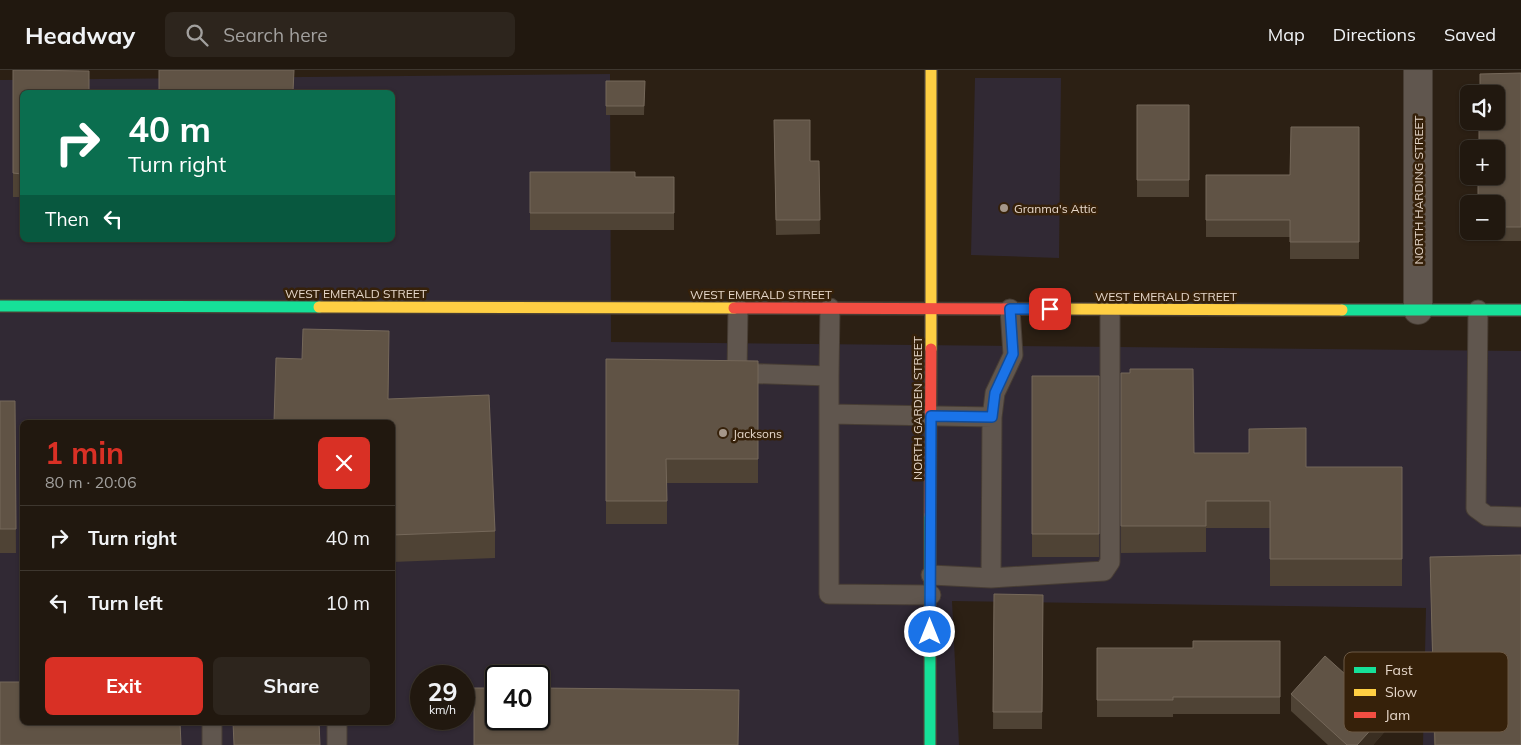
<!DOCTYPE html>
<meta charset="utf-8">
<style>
:root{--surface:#21180f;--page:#2d251d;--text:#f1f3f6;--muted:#a2a09e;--line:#3e372f;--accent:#d93025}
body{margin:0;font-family:Mulish,sans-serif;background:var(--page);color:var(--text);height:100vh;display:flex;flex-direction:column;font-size:19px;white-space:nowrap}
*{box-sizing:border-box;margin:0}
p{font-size:16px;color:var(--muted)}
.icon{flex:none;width:28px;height:28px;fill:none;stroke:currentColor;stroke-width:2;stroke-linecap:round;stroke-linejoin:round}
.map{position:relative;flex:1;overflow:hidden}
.sheet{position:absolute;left:20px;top:350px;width:375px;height:305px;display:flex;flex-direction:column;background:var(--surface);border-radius:8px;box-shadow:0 1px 4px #0004,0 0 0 1px var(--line)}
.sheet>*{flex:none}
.banner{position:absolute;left:20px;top:20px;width:375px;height:152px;border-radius:8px;box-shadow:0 1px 4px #0004,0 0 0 1px var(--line);background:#0b6e4f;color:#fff;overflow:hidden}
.controls{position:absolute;left:1460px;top:15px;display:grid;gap:10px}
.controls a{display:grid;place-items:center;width:45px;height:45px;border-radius:8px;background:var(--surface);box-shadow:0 1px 4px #0004,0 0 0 1px var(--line);font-size:25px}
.speed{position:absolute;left:410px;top:595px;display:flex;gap:10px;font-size:25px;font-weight:700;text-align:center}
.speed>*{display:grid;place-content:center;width:65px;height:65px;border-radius:50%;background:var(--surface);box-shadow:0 1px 4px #0004,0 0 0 1px var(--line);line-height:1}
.speed small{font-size:12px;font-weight:400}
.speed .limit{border:2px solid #111;border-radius:8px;background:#fff;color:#111}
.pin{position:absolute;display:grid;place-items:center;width:42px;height:42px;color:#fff;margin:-21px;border-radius:10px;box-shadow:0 2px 8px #0006}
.me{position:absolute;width:55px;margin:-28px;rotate:0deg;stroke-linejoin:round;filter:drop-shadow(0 0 4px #0008)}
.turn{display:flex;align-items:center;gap:18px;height:105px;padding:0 25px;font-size:22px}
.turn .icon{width:65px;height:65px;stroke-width:2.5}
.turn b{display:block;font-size:35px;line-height:42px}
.then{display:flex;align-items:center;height:48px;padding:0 25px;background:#0003;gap:10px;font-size:19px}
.round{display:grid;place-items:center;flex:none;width:52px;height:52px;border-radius:8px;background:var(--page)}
.summary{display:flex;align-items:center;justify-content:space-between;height:85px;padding:0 25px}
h1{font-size:30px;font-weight:700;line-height:38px;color:var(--accent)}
.action{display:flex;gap:10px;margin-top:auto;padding:10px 25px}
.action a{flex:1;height:58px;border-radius:8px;background:var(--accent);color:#fff;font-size:20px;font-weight:700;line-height:58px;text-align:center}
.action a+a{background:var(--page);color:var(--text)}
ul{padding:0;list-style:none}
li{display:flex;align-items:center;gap:15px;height:65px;padding:0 25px;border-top:1px solid var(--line)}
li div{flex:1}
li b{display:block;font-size:19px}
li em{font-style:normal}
header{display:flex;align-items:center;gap:30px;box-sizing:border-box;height:70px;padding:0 25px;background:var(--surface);border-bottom:1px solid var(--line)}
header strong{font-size:24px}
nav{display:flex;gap:28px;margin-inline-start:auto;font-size:18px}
.search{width:350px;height:45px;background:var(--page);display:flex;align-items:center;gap:12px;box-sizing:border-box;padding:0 18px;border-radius:8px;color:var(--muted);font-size:19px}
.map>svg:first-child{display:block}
</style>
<header>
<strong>Headway</strong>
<div class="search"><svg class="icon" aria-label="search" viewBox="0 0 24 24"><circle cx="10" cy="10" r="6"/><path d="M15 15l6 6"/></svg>Search here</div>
<nav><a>Map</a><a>Directions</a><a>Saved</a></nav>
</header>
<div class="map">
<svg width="1521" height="675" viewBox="0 0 1521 675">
<rect width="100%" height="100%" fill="#2c2014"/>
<!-- commercial -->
<path fill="#312934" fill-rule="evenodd" d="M 610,4 L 611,272 L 1521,281 L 1521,675 L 1423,675 L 1426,538 L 952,531 L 959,675 L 0,675 L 0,10 ZM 22,22 L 392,22 L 392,170 L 22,170 ZM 22,352 L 392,352 L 392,652 L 22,652 ZM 421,606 L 464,606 L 464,649 L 421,649 ZM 496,606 L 539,606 L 539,649 L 496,649 Z
M 975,8 L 1061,8 L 1059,188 L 971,185 Z"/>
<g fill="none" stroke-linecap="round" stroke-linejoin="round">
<!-- lane casing -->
<g stroke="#473d34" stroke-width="21">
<path id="lane" d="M 738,238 L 737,303 L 829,306 L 829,524 L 931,525
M 1478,240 L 1476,438 L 1487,446 L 1521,447
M 829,306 L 830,238
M 829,344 L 992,347 L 991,508 L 931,505
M 992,347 L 995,323 L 1013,285 L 1010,239
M 991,508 L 1104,501 L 1110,492 L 1110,239
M 212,675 L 212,652
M 337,675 L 337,652"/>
</g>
<!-- street casing -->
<g stroke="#473d34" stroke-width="30">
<path id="street" d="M 1418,0 L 1418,240"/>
</g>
<!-- fast casing -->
<g stroke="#473d34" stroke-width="14">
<path id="fast" d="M 0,236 L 319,237
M 1342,240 L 1521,240
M 930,675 L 930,445"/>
</g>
<!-- slow casing -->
<g stroke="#473d34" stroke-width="14">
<path id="slow" d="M 319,237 L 734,238
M 1057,239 L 1342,240
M 931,279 L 931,0"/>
</g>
<!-- jam casing -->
<g stroke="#473d34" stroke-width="14">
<path id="jam" d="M 734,238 L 1057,239
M 930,445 L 931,279"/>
</g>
<!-- lane -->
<use href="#lane" stroke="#60564e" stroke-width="19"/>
<!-- street -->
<use href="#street" stroke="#60564e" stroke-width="28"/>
<!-- fast -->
<use href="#fast" stroke="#16e098" stroke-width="11"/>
<!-- slow -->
<use href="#slow" stroke="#ffcf43" stroke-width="11"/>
<!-- jam -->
<use href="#jam" stroke="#f24e42" stroke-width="11"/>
</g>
<!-- wall -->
<path fill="#4f4335" d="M 13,0 L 22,22 L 22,127 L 13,127 Z
M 1521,3 L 1521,171 L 1477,171 L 1477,161 L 1496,161 L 1496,134 Z
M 606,11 L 645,11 L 644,45 L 606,45 Z
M 1137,35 L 1189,35 L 1189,127 L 1137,127 Z
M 1359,57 L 1359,189 L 1290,189 L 1290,167 L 1206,167 L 1206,105 L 1290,105 Z
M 774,65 L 810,91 L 819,91 L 820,164 L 776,165 Z
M 530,102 L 635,107 L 674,107 L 674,160 L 530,160 Z
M 389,288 L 388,329 L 495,461 L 495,488 L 392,492 L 392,352 L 302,289 Z
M 606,289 L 758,291 L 758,413 L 667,413 L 667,454 L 606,454 Z
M 1121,303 L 1194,383 L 1306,397 L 1402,397 L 1402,516 L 1270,516 L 1270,458 L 1206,458 L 1206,482 L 1121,483 Z
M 1032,306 L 1099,306 L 1099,487 L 1032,487 Z
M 0,331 L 15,331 L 16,483 L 0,483 Z
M 1430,487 L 1521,675 L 1434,675 Z
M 994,524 L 1043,525 L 1042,659 L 993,659 Z
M 1280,571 L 1280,644 L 1173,644 L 1173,647 L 1097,647 L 1097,578 L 1193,578 Z
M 1291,624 L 1387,659 L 1373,675 L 1328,675 L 1291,641 Z"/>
<!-- shaded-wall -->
<path fill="#3a2e21" d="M 389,261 L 389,288 L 388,352 L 388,329 Z
M 1387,642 L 1387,659 L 1373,675 L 1357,675 Z"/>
<!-- building -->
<path fill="#605345" stroke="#75685a" d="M 13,0 L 89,1 L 89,22 L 22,22 L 22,104 L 13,103 Z
M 159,0 L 294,0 L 293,22 L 159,22 Z
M 1521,3 L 1521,157 L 1496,157 L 1496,134 L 1478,134 L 1478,106 L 1496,106 L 1496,79 L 1479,79 L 1479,51 L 1496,51 L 1496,24 L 1480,24 L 1480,4 Z
M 606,11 L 645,11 L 644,36 L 606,36 Z
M 1137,35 L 1189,35 L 1189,110 L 1137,110 Z
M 774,50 L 810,50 L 810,91 L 819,91 L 820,150 L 776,150 Z
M 1291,57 L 1359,57 L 1359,172 L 1290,172 L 1290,150 L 1206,150 L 1206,105 L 1290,105 Z
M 530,102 L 635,102 L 635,107 L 674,107 L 674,143 L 530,143 Z
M 303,259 L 389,261 L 388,329 L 489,325 L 495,461 L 392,465 L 392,352 L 274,352 L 276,288 L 302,289 Z
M 606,289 L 758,291 L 758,389 L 666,389 L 667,431 L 606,431 Z
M 1130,299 L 1193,299 L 1194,383 L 1249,383 L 1249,359 L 1306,358 L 1306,397 L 1402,397 L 1402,489 L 1270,489 L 1270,431 L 1206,431 L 1206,456 L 1121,456 L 1121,303 L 1130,303 Z
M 1032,306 L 1099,306 L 1099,464 L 1032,464 Z
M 0,331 L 15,331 L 16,459 L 0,459 Z
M 1521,485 L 1521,675 L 1435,675 L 1430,487 Z
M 994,524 L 1043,525 L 1042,642 L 993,642 Z
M 1193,571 L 1280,571 L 1280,627 L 1173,627 L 1173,630 L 1097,630 L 1097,578 L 1193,578 Z
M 1325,586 L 1387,642 L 1357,675 L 1347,675 L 1291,624 Z
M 0,612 L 22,612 L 22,652 L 180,652 L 181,675 L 0,675 Z
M 474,618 L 496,618 L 496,649 L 539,649 L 539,618 L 739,620 L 738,675 L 474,675 Z
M 233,652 L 319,652 L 320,675 L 234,675 Z"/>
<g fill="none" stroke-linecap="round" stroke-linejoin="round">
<!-- route casing -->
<g stroke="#114b97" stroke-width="12">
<path id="route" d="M 930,562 L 931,346 L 992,347 L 995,323 L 1013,284 L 1010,239 L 1050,239"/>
</g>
<!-- route -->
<use href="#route" stroke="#1a73e8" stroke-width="9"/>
</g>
<!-- markers -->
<g fill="#a5978a" stroke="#36210a" stroke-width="2">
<circle cx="1004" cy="138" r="5"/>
<circle cx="723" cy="363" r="5"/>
</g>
<g text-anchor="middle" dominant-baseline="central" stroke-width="5" stroke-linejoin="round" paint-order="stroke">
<!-- street labels -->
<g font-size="12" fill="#e6d7ca" stroke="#36210a">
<text transform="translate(1418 120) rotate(-90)">NORTH HARDING STREET</text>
<text x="356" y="223">WEST EMERALD STREET</text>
<text x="761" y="224">WEST EMERALD STREET</text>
<text x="1166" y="226">WEST EMERALD STREET</text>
<text transform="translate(917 338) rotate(-90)">NORTH GARDEN STREET</text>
</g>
<!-- poi labels -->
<g font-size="12" fill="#e6d7ca" stroke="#36210a" text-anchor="start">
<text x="1014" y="138">Granma's Attic</text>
<text x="733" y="363">Jacksons</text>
</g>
</g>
<!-- legend -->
<rect x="1344" y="582" width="164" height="80" rx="8" fill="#36210a" stroke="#6b5844" stroke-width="1"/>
<rect x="1354" y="597" width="22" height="6" fill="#16e098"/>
<rect x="1354" y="619" width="22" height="7" fill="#ffcf43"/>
<rect x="1354" y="642" width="22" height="6" fill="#f24e42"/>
<g font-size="14" fill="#e6d7ca">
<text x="1385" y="605">Fast</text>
<text x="1385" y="627">Slow</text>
<text x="1385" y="650">Jam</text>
</g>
</svg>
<div class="controls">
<a><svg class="icon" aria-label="sound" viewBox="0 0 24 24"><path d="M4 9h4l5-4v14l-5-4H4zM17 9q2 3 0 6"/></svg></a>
<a>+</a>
<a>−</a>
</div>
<div class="speed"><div>29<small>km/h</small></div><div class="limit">40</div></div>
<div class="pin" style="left:1050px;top:239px;background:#d93025"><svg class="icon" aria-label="arrive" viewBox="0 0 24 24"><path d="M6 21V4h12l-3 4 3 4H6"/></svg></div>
<svg class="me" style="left:930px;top:562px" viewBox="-20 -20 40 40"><circle r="17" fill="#1a73e8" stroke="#fff" stroke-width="3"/><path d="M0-11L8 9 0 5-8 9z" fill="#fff"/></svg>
<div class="banner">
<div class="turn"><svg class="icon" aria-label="right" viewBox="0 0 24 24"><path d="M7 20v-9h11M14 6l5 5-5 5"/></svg><div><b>40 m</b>Turn right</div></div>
<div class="then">Then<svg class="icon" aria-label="left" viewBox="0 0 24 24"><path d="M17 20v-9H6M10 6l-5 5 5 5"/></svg></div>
</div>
<section class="sheet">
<div class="summary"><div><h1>1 min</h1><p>80 m · 20:06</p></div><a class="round" style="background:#d93025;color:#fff"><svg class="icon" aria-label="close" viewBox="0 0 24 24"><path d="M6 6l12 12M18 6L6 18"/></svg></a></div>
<ul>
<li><svg class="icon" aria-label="right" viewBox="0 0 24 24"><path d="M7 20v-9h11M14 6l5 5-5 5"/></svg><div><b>Turn right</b></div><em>40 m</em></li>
<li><svg class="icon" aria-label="left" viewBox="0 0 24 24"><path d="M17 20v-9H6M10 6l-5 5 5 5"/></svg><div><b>Turn left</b></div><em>10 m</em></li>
</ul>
<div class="action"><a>Exit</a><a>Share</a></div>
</section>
</div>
